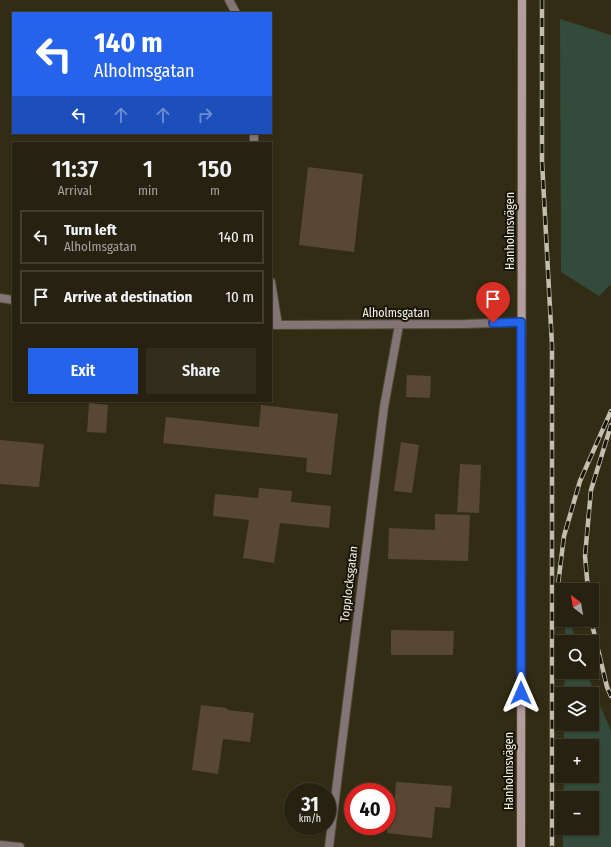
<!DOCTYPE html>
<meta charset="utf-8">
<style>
:root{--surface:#262110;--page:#322e1e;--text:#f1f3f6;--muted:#a4a39f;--line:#423e30;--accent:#2563eb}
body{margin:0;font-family:"Fira Sans Condensed",sans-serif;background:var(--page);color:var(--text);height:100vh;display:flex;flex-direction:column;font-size:15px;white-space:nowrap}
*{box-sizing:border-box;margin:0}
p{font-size:13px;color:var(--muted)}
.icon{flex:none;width:22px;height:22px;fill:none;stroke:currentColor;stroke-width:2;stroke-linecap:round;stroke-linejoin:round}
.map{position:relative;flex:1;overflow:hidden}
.drawer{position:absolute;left:12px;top:142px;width:260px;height:260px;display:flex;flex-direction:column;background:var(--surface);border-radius:0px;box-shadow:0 1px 3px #0004,0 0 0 1px var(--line)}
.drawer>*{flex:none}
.hud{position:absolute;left:12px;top:12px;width:260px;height:122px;border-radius:0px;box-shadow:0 1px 3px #0004,0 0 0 1px var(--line);background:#2563eb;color:#fff;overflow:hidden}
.needle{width:26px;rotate:329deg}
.buttons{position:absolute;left:555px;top:583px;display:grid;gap:8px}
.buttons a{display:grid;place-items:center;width:44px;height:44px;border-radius:0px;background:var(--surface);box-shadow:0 1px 3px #0004,0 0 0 1px var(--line);font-size:20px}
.speed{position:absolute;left:284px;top:783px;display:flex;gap:8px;font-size:20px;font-weight:700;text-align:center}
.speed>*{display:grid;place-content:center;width:52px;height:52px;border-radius:50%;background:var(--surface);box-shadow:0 1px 3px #0004,0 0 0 1px var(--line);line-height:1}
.speed small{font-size:10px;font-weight:400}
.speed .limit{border:6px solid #d22;background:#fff;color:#111}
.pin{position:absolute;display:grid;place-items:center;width:34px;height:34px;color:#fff;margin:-41px -17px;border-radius:50% 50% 50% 0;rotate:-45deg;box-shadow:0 0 4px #0007}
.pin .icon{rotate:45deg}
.me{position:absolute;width:44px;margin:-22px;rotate:0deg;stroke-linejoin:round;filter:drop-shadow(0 0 3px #0008)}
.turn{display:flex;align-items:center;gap:14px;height:84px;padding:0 16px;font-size:18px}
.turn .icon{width:52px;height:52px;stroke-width:2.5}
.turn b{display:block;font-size:28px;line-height:34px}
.lanes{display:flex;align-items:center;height:38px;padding:0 16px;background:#0003;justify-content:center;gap:20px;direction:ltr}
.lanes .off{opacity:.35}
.eta{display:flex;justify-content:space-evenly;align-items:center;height:68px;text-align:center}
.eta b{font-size:24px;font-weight:600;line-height:28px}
.button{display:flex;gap:8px;margin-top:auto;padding:8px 16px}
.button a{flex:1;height:46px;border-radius:0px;background:var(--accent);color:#fff;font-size:16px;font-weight:600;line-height:46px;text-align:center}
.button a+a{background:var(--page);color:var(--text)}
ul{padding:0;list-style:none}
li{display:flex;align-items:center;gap:12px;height:54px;margin:0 8px 6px;padding:0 8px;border:2px solid var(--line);border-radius:0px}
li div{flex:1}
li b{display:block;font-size:15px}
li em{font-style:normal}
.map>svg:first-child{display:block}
</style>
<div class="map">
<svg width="611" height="847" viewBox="0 0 611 847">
<rect width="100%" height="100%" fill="#332c15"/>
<!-- green -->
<path fill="#324b3b" d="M 560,19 L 611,35 L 611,284 L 599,296 L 561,272 Z
M 565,620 L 570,620 L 576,642 L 565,642 Z
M 565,672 L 586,672 L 611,731 L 611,847 L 563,847 L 563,828 L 592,828 L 592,798 L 563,798 L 564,776 L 592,776 L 592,746 L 564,746 L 564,724 L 592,724 L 592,694 L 564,694 Z"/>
<!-- building -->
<path fill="#584833" d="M 308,167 L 363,174 L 354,252 L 299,245 Z
M 407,375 L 431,376 L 430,398 L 406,397 Z
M 89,403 L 108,405 L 106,433 L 87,432 Z
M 261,405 L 338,414 L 331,475 L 306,472 L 307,458 L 163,443 L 166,417 L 259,427 Z
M 0,440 L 44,444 L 39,487 L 0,484 Z
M 401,442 L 419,445 L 412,493 L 394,491 Z
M 460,464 L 481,465 L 479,513 L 457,512 Z
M 259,488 L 292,491 L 291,502 L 331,506 L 329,528 L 280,523 L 274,563 L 243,558 L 249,520 L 213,516 L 215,494 L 258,498 Z
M 435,514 L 470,515 L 468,561 L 388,559 L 389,528 L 435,530 Z
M 391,630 L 454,631 L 453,655 L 391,655 Z
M 201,705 L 227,708 L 227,710 L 254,713 L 250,742 L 223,739 L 218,774 L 192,770 Z
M 396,782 L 452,786 L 450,808 L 435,807 L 432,838 L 387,833 L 387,813 L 394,814 Z"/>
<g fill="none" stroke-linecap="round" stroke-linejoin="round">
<!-- lane casing -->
<g stroke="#4f4832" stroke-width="10">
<path id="lane" d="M 229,0 L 236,13
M 254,143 L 254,133
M 271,282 L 278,325"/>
</g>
<!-- street casing -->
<g stroke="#4f4832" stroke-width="10">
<path id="street" d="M 0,298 L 13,300
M 271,325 L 465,324 L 521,322
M 0,845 L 20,847
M 329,847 L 384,407 L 399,325"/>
</g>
<!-- secondary casing -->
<g stroke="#4f4832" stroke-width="10">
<path id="secondary" d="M 521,847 L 522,0"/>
</g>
<!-- lane -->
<use href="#lane" stroke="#837575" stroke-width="8"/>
<!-- street -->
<use href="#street" stroke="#837575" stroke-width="8"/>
<!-- secondary -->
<use href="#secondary" stroke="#b49d9e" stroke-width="8"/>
<!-- rail casing -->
<g stroke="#c3bead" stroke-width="4.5">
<path id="rail" d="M 542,0 L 542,161 L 552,345 L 552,847
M 588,590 L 585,556 L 591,490 L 611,425
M 556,601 L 564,536 L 580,481 L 611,411
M 591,620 L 607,687 L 611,696"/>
</g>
<!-- rail -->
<use href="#rail" stroke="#18150b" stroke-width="3" stroke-dasharray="9" stroke-linecap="butt"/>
</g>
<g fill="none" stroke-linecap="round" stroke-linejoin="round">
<!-- route casing -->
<g stroke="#184099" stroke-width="10">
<path id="route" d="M 493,323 L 521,322 L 521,693"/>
</g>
<!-- route -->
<use href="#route" stroke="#2563eb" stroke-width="7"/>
</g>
<g text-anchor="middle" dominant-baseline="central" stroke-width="4" stroke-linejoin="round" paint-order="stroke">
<!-- street labels -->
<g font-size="12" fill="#f8f4e6" stroke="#18150b">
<text transform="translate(510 231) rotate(-90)">Hanholmsvägen</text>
<text x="396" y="313">Alholmsgatan</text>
<text transform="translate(349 584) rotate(-83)">Topplocksgatan</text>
<text transform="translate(509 771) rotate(-90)">Hanholmsvägen</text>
</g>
</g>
</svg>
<div class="buttons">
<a><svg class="needle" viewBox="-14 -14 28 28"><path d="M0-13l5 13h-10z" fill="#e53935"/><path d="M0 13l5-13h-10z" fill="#a4a39f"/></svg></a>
<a><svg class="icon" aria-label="search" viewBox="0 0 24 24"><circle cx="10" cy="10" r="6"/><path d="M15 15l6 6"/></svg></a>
<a><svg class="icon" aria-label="layers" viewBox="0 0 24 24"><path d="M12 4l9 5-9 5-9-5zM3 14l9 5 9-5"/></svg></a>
<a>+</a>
<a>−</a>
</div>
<div class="speed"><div>31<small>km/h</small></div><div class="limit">40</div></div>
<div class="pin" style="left:493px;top:323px;background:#d93025"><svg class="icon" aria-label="arrive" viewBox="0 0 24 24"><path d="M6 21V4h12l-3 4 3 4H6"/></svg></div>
<svg class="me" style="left:521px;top:693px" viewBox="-20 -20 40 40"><path d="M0-17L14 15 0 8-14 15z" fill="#2563eb" stroke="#fff" stroke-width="4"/></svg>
<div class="hud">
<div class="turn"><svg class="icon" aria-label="left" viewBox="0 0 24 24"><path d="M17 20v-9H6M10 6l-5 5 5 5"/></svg><div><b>140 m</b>Alholmsgatan</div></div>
<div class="lanes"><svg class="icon" aria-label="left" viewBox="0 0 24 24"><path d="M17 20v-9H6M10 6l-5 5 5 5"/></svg><svg class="icon off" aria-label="ahead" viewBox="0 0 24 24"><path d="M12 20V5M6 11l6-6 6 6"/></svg><svg class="icon off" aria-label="ahead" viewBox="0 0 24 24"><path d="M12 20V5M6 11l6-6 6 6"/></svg><svg class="icon off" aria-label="right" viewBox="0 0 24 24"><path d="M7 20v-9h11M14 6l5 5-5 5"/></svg></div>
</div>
<section class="drawer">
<div class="eta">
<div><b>11:37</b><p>Arrival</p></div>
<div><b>1</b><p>min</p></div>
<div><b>150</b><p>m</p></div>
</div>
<ul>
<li><svg class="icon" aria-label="left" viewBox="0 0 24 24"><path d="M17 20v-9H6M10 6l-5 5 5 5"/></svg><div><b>Turn left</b><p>Alholmsgatan</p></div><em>140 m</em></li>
<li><svg class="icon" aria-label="arrive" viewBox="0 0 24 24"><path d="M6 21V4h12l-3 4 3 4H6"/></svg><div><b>Arrive at destination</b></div><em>10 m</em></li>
</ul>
<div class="button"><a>Exit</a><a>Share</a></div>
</section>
</div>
